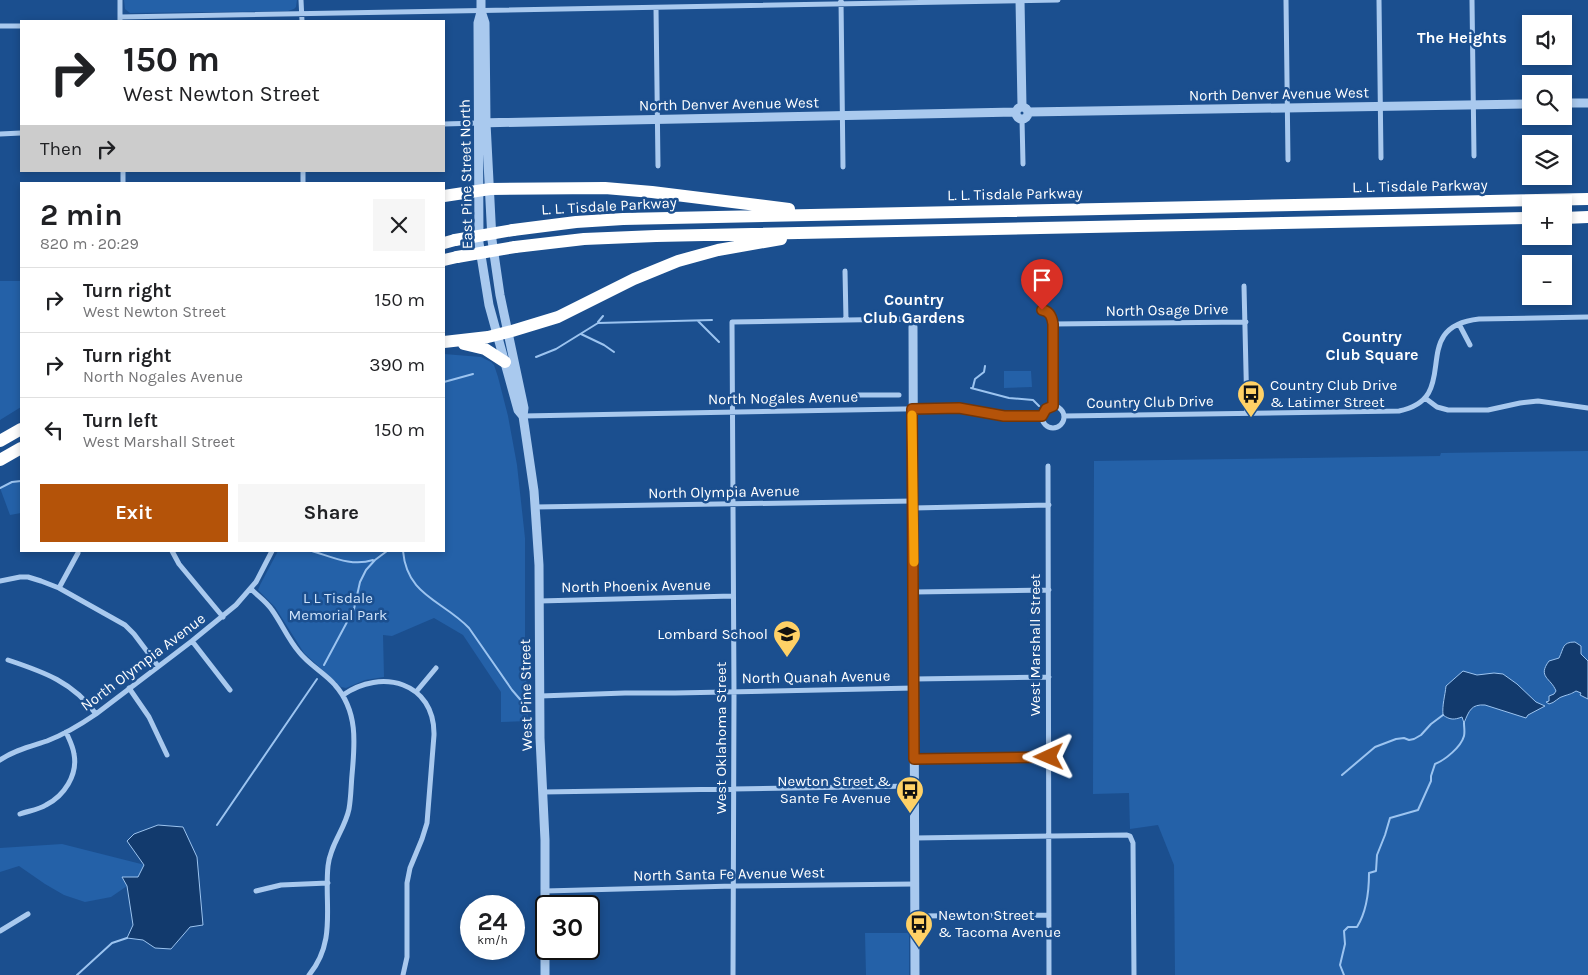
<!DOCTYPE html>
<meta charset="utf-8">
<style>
:root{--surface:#fff;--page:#f6f6f6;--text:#202124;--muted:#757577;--line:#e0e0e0;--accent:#b45309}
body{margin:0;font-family:Karla,sans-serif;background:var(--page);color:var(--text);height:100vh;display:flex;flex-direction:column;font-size:19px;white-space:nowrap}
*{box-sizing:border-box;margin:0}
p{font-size:16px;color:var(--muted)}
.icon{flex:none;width:28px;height:28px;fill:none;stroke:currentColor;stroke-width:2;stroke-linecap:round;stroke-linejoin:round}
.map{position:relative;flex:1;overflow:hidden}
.details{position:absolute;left:20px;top:182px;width:425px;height:370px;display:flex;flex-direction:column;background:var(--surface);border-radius:0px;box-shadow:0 2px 8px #0003}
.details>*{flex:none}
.hud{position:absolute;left:20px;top:20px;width:425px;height:152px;border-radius:0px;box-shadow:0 2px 8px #0003;background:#fff;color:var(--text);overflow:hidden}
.fabs{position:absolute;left:1522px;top:15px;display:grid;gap:10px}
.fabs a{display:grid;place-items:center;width:50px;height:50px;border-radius:0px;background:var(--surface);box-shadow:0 2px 8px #0003;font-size:25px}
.speed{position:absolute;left:460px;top:895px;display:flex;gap:10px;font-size:25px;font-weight:700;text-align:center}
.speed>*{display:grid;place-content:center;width:65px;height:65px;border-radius:50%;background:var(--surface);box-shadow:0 2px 8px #0003;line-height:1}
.speed small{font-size:12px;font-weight:400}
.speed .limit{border:2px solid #111;border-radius:8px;background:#fff;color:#111}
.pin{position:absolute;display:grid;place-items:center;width:42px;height:42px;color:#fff;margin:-51px -21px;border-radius:50% 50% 50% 0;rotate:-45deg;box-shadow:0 0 5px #0007}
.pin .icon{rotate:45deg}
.me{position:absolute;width:55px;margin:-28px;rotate:269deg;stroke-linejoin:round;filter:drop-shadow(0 0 4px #0008)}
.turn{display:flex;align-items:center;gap:18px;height:105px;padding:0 20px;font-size:22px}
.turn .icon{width:65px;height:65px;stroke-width:2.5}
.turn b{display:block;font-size:35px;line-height:42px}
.then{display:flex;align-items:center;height:48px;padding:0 20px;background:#0003;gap:10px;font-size:19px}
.round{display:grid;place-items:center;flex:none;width:52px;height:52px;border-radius:0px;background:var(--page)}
.summary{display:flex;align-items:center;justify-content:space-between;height:85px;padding:0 20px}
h1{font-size:30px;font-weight:700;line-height:38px}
.button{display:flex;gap:10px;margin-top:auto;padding:10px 20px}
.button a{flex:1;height:58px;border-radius:0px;background:var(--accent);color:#fff;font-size:20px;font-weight:700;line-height:58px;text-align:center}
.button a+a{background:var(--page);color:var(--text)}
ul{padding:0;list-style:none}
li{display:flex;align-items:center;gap:15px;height:65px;padding:0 20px;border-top:1px solid var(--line)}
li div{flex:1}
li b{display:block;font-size:19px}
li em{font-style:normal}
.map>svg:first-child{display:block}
</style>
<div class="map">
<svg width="1588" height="975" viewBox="0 0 1588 975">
<rect width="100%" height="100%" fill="#1b4f8f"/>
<!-- green -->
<path fill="#2461a8" d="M 124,0 L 297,0 L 296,7 L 294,9 L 288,11 L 130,13 L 125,9 Z
M 0,281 L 21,281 L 21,407 L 0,420 Z
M 444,354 L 481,357 L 491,362 L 494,365 L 498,377 L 508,416 L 517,465 L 525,538 L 525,647 L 528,721 L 501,722 L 501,692 L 463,635 L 434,618 L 392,636 L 383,635 L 384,677 L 365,680 L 346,688 L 341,687 L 304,653 L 275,607 L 258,590 L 260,585 L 278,551 L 444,551 Z
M 1031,371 L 1032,387 L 1004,388 L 1004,371 Z
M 1588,451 L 1588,975 L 1175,975 L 1174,865 L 1158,825 L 1130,829 L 1129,793 L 1093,794 L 1094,461 L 1440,456 L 1441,453 Z
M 21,480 L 21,513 L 10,515 L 0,488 Z
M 62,844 L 145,865 L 138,877 L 122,877 L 127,886 L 111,897 L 85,902 L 64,895 L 45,884 L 19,866 L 0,872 L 0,848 Z
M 865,933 L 909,933 L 909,975 L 866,975 Z"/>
<!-- water -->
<path fill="#123a6d" stroke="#9cc4f0" d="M 1575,642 L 1581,646 L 1581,654 L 1588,661 L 1588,699 L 1580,695 L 1581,693 L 1576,691 C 1571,694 1570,694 1564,696 C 1558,697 1555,703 1549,704 L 1546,702 L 1549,701 L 1549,696 L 1554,694 L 1556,691 C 1551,678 1537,677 1549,661 L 1559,658 C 1564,648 1562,642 1575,642 Z
M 1463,671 L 1477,675 L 1494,673 L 1503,674 L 1517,684 L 1536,702 L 1545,706 L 1528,715 L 1526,718 L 1485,705 C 1471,704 1469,711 1464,723 L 1462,717 C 1454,720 1450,720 1443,715 C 1442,705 1445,696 1446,686 Z
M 158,825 L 183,827 L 197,857 L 203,925 L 190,927 L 171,949 L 155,948 L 143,940 L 127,938 L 133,925 L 127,886 L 122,877 L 138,877 L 144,865 L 127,841 L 134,834 Z"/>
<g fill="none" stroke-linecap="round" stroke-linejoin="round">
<!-- stream -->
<path stroke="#9cc4f0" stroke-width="2" d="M 698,321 L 719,342
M 598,322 L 603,316
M 581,334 L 604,345 L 614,352
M 536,357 L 556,349 L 598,323 L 712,320
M 444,382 L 473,374
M 973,387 L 975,379 L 984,372 L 985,366
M 971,388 L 1009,398 L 1033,400 L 1039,406
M 0,488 L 12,482 L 21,481
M 312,551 C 332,557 352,567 373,560
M 403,551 C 407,596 442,600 469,628 L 512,690 L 525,705
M 324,665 L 354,609 L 360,582 L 366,570 L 375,560 L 387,551
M 1342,775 L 1375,747 L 1396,739 L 1404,738 L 1409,740 L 1414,739 L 1421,735 L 1431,724 L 1443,715
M 217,825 L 317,679
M 77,975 L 112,943 L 127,938
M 1344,975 L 1340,965 L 1345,944 L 1344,931 L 1348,927 L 1357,927 C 1367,911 1369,892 1369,873 L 1376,871 L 1377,855 L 1385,835 L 1390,818 L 1418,810 L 1431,781 L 1431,776 L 1435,764 C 1445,760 1461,747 1464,736 C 1465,732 1464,727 1464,723"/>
<!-- minor -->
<path stroke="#a9c9ee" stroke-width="5" d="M 120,0 L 120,21
M 301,0 L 302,21
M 841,0 L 843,167
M 1286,0 L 1288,160
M 1379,0 L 1381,158
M 1472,0 L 1474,156
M 656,8 L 658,166
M 120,17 L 1058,0
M 0,26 L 21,26
M 1022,119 L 1023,164
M 444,124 L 479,123
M 0,134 L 21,133
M 123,171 L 123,184
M 303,171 L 303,184
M 845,271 L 846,320
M 1244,286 L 1247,413
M 1042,310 C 1050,311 1052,317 1053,324 L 1053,406
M 1053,324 L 1246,322
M 1459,324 L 1470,345
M 857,395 L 899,395
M 1425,398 L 1437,407 L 1448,410 L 1488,410 L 1520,403 L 1538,401 L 1588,408
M1042 417a11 11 0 1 1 22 0a11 11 0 1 1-22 0Z
M 523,416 L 959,408 L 1004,416 L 1042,416
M 1064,416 L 1399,411 C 1465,398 1405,327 1479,319 L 1588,317
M 1048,466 L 1049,975
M 535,507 L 913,501
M 913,508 L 1049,505
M 172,551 L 179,564 L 223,617
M 0,581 L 20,577 L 28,577 L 41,581 L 59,588 L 125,625 L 134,634 L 158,666
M 59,588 L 78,553
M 251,589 C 258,596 267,602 272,610 C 282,624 288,639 299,652 C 309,665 325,673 335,685 C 358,711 355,743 352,775 C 351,786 351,798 349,809 C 345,829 330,845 328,866 C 324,905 337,941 309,975
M 914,592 L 1049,590
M 539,601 L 733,596
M 192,641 L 230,690
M 8,660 C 44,672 73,682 96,714
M 914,679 L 1049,677
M 129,688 L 149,717 L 167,755
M 416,692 L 436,668
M 343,695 C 381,668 435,682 434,735 L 427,823 L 422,839 L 410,868 L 407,883 L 407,957 L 403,975
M 540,696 L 625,693 L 675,693 L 914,688
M 914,759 L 1049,757
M 0,760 C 14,750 32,746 47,741 C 65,734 80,725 96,714 L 192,641 L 236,605 L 256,582 L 272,551
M 543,792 L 914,786
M 20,814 C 28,811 38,810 46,805 C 64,796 78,775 74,754 C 73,746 69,739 66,732
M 914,838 L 1127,835 L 1130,836 L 1133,843 L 1134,975
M 256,891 L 281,885 L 328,883
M 545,891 L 734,886 L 914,884
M 915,916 L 1049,915
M 0,931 L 28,914
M 733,975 L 734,692 L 732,322 L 905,319 L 910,321 L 913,327"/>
<!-- tertiary -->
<path stroke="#a9c9ee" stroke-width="9" d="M 481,0 L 481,11 L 485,23 L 486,123 L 492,240 L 500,295 L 524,408 L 523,416 L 534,491 L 539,565 L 540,738 L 545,840 L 545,975
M 1020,0 L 1022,106
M 481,12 L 478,23 L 479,243 L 489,305 L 518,410 L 523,416
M 1564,103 L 1588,103
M1016 113a6 6 0 1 1 12 0a6 6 0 1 1-12 0Z
M 1028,112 L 1531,104
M 479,123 L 1016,112
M 913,327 L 915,975"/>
<!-- motorway -->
<path stroke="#fff" stroke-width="12" d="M 444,196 L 490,189 L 605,188 L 652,192 L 789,209
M 1564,218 L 1588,217
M 513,230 L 576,222 L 623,219 L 1588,199
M 444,243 L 455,240
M 515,247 L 584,239 L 656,236 L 1531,218
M 444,260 L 457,257
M 444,342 L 488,337 L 512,331 L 558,317 L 634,279 L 678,261 L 718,250 L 781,239
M 464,344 L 485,349 L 505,362
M 0,441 L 21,429
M 0,460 L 21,448"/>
<!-- motorway-bridge -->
<path stroke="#fff" stroke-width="12" d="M 455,240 L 513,230
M 457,257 L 515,247"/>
</g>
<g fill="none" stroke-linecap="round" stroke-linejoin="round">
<!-- route casing -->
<g stroke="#753606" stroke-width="12">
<path id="route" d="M 1042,310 C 1050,311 1052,317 1053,324 L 1053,406 L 1046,409 L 1042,416 L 1004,416 L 959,408 L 912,409 L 914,759 L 1049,757"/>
</g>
<!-- route -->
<use href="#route" stroke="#b45309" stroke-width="9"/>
<!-- slow -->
<path stroke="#f59e0b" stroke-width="9" d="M 912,415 L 914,562"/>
</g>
<!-- icons -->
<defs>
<g id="bus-pin" transform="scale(1.4375)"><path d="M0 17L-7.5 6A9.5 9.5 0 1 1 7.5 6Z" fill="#ffd166" stroke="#1b4f8f"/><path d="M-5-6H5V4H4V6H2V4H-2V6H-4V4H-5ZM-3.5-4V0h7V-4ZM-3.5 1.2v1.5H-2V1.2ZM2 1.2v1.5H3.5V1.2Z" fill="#111"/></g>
<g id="school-pin" transform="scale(1.4375)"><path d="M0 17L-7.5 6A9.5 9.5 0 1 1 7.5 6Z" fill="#ffd166" stroke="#1b4f8f"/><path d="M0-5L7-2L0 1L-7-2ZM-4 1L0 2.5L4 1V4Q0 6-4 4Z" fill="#111"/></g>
</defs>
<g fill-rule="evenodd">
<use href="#bus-pin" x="1251" y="394"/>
<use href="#school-pin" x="787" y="634"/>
<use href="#bus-pin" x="910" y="790"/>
<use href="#bus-pin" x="919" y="924"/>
</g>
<g text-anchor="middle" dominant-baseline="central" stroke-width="5" stroke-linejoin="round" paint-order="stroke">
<!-- street labels -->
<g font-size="15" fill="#fff" stroke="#1b4f8f">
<text transform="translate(1279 94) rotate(-1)">North Denver Avenue West</text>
<text transform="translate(729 104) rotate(-1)">North Denver Avenue West</text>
<text transform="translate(466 174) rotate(-91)">East Pine Street North</text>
<text transform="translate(1420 186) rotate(-1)">L. L. Tisdale Parkway</text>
<text transform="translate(1015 194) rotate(-1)">L. L. Tisdale Parkway</text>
<text transform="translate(609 206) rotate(-3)">L. L. Tisdale Parkway</text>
<text transform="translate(1167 310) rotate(-1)">North Osage Drive</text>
<text transform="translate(783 398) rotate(-1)">North Nogales Avenue</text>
<text transform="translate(1150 402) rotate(-1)">Country Club Drive</text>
<text transform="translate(724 492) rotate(-1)">North Olympia Avenue</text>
<text transform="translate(636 586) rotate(-1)">North Phoenix Avenue</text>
<text transform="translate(1035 645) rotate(-90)">West Marshall Street</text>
<text transform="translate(143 662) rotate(-37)">North Olympia Avenue</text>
<text transform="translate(816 677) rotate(-1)">North Quanah Avenue</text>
<text transform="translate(526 695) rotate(-91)">West Pine Street</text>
<text transform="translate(721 738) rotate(-90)">West Oklahoma Street</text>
<text transform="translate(729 874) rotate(-1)">North Santa Fe Avenue West</text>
</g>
<!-- poi labels -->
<g font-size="15" fill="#fff" stroke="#1b4f8f" text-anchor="start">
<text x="1270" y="385">Country Club Drive<tspan x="1270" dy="17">&amp; Latimer Street</tspan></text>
<text x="768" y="634" text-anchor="end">Lombard School</text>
<text x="891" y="781" text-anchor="end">Newton Street &amp;<tspan x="891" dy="17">Sante Fe Avenue</tspan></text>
<text x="938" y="915">Newton Street<tspan x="938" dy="17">&amp; Tacoma Avenue</tspan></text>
</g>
<!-- park labels -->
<g font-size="15" fill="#cfe3fa" stroke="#1b4f8f">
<text x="338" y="598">L L Tisdale<tspan x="338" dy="17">Memorial Park</tspan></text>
</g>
<!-- neighbourhood labels -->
<g font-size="16" font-weight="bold" fill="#fff" stroke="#1b4f8f">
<text x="1462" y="37">The Heights</text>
<text x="914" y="299">Country<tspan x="914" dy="18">Club Gardens</tspan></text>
<text x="1372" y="336">Country<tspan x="1372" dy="18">Club Square</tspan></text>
</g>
</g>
</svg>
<div class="fabs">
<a><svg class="icon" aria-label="sound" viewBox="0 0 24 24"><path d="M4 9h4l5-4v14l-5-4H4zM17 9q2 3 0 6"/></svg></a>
<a><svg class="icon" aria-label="search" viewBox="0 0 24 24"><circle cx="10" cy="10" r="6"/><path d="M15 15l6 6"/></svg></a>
<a><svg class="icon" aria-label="layers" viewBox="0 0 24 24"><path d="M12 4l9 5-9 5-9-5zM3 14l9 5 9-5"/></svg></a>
<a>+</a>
<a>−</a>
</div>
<div class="speed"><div>24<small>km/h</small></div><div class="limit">30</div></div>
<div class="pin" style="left:1042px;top:310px;background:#d93025"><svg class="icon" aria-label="arrive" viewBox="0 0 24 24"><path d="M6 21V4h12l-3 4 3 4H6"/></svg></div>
<svg class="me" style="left:1049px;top:757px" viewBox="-20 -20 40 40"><path d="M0-17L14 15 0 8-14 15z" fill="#b45309" stroke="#fff" stroke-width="4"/></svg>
<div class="hud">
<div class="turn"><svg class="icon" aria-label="right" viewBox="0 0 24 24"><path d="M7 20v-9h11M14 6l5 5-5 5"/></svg><div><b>150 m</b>West Newton Street</div></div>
<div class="then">Then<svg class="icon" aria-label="right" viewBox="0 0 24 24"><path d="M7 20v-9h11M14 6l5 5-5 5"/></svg></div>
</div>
<section class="details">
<div class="summary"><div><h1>2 min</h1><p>820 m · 20:29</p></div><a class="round"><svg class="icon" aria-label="close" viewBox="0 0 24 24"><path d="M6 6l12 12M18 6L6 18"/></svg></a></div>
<ul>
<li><svg class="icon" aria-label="right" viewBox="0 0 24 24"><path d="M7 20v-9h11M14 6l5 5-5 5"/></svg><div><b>Turn right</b><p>West Newton Street</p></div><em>150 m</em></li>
<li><svg class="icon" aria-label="right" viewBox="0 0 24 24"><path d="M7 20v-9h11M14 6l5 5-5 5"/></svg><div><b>Turn right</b><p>North Nogales Avenue</p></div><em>390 m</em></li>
<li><svg class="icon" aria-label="left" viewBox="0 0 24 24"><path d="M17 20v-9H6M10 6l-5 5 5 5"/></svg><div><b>Turn left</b><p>West Marshall Street</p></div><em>150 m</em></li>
</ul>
<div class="button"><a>Exit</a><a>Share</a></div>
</section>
</div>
